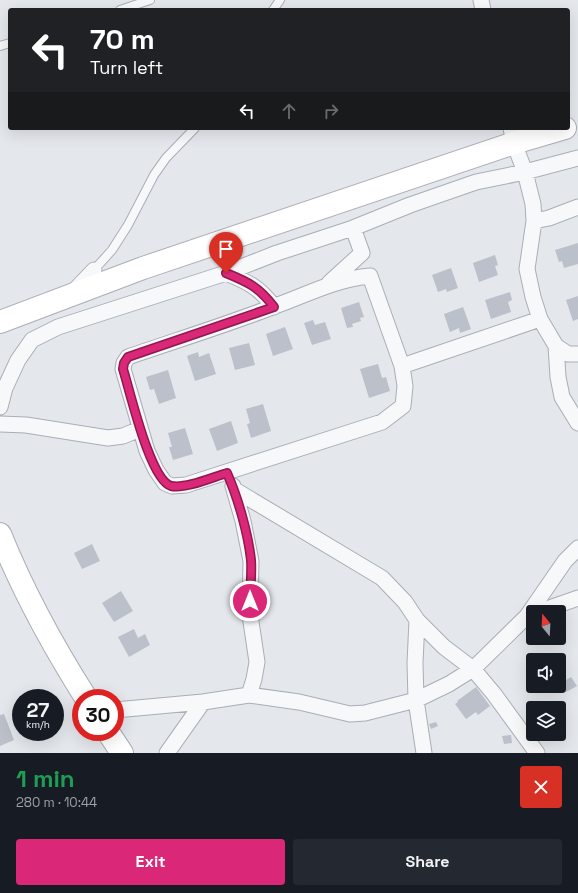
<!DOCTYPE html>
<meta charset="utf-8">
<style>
:root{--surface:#171b24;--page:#242831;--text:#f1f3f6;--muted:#9ea1a6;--accent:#db2777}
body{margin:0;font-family:"Space Grotesk",sans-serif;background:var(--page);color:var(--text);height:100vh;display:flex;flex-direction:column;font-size:15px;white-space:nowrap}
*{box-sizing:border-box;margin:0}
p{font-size:13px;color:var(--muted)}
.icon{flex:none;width:22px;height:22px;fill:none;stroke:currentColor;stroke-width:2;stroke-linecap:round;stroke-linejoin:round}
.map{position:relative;height:753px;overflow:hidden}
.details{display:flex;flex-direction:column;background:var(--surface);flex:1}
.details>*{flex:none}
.top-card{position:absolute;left:8px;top:8px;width:562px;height:122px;border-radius:4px;box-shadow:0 4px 16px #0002;background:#202124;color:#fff;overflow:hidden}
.needle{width:26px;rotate:342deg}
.controls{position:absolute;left:526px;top:605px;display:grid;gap:8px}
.controls a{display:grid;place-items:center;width:40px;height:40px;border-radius:4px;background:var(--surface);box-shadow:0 4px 16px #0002;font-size:20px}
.speed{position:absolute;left:12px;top:689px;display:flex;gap:8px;font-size:20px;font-weight:700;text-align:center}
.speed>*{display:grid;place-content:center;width:52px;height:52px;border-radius:50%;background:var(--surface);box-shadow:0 4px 16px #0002;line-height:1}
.speed small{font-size:10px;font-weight:400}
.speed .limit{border:6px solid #d22;background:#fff;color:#111}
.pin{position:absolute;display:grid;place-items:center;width:34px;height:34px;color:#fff;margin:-41px -17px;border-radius:50% 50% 50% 0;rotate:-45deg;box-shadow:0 0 4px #0007}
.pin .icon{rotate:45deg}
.me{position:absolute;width:44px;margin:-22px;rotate:0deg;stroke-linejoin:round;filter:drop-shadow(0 0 3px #0008)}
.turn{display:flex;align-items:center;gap:14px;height:84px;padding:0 16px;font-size:18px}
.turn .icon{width:52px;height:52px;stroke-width:2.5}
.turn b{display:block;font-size:28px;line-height:34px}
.lanes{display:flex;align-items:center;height:38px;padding:0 16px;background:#0003;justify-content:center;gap:20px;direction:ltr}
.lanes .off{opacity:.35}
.round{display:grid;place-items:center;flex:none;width:42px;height:42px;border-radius:4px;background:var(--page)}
.overview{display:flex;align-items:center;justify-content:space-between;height:68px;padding:0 16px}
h1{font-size:24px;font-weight:700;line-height:30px;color:#1e9e55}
.cta{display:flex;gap:8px;margin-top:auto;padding:8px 16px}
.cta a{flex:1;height:46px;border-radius:4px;background:var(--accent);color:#fff;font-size:16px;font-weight:700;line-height:46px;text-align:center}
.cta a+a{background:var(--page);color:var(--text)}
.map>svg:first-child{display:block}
</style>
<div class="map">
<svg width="578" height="753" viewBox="0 0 578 753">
<rect width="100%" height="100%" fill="#e4e7ec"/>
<!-- building -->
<path fill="#bbc0ca" d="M 578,243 L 578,264 L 564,268 L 562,261 L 559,262 L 555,250 Z
M 495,255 L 498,265 L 495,266 L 498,275 L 479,282 L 473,263 Z
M 451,268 L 458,288 L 447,292 L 446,289 L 438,292 L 432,275 Z
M 510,292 L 512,300 L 508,302 L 511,312 L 491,319 L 485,300 Z
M 578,296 L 578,319 L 573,321 L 566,300 Z
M 359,302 L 364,317 L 360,318 L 361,321 L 352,324 L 353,327 L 347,328 L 341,308 Z
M 463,307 L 471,329 L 460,333 L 459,328 L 450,332 L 444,314 Z
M 313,320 L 315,325 L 325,322 L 331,339 L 312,345 L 304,323 Z
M 285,327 L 293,349 L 273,356 L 266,334 Z
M 249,343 L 255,365 L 235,370 L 229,348 Z
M 198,352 L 199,357 L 209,353 L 216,374 L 195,381 L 187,356 Z
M 378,364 L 382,378 L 386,377 L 390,391 L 369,398 L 360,369 Z
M 168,370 L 176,398 L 159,404 L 154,389 L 150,390 L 146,377 Z
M 263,404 L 271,431 L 251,438 L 247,424 L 250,423 L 246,409 Z
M 231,421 L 238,443 L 217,451 L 209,429 Z
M 185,428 L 193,454 L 173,460 L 169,447 L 172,447 L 168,433 Z
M 92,544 L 100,561 L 82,569 L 74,553 Z
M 121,591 L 133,611 L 114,622 L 102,603 Z
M 134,629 L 138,638 L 145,634 L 150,645 L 129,657 L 118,637 Z
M 571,677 L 577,686 L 566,692 L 561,683 Z
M 476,687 L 490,706 L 478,715 L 476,712 L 466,719 L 455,704 L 458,702 L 457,701 Z
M 4,714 L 14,740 L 0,746 L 0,715 Z
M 436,722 L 438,726 L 431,729 L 429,724 Z
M 511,735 L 512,743 L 504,744 L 502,736 Z"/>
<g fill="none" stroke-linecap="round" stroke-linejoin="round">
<!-- lane casing -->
<g stroke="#a9aeb7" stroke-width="10">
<path id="lane" d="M 120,10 L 150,0
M 273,10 L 280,0
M 0,46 L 10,43
M 94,270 L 112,250 L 128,225 L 154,175 L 166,158 L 195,128"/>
</g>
<!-- street casing -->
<g stroke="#a9aeb7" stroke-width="17">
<path id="street" d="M 481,0 L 483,10
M 511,128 L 514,143 L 525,172 L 533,204 L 534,221 L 527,269 L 533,297 L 540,319 L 556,346 L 568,354 L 578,354
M 534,221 L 549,218 L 578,207
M 226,273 C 248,282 259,287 274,307
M 370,276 L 402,366 L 405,386 L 403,406 L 382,422 L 186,485 L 172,486 L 165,483 L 156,470 L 147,451 L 123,369 L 124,363 L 128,357 C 177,340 226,325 275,306 C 306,295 336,279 370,276 Z
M 329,283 L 362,253 L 353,228
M 74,291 L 94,270
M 556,346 L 558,377 L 562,397 L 578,423
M 402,366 L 540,319
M 0,407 L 5,388 L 18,360 L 32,340 L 58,327 L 226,273 L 277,253 L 353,228 L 410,205 L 476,182 L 525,172 L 578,158
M 0,424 L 26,425 L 108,438 L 123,436 L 140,429
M 233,486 L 243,521 L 251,561 L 250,615 L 257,662 L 254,679 L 249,695
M 235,490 L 382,578 L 405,602 L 417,620 L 444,647 L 473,669 L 494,694 L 537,753
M 538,612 L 578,598
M 527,616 L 565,561 L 578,548
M 417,620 L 415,663 L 416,700 L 424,753
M 115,710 L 203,702
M 167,753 L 203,702 L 249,695 L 299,702 L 350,714 L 365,713 L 416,700 L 449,684 L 473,669 L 527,616 L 533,614"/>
</g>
<!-- secondary casing -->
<g stroke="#a9aeb7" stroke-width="24">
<path id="secondary" d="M 0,322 L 143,268 L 514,143 L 565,128
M 0,534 C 23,591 53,646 86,698
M 108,732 L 122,753"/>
</g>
<!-- lane -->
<use href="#lane" stroke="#f7f8fa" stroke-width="8"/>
<!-- street -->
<use href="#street" stroke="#f7f8fa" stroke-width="15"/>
<!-- secondary -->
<use href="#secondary" stroke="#fff" stroke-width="22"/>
</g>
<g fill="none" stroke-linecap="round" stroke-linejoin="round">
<!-- route casing -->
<g stroke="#8e194d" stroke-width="10">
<path id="route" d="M 226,273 C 248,282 259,287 274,307 L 128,357 L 124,363 L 123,369 C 130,391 150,480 171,486 C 186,489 213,477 227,473 C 238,498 248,533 251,560 C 252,574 250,588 250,601"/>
</g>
<!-- route -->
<use href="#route" stroke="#db2777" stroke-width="7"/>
</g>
</svg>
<div class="controls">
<a><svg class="needle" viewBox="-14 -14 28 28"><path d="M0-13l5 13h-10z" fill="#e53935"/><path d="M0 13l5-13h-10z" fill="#9ea1a6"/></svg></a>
<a><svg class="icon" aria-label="sound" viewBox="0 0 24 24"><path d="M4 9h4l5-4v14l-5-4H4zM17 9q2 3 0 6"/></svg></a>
<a><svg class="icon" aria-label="layers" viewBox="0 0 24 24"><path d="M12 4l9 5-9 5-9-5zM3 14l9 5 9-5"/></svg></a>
</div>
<div class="speed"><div>27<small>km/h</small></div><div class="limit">30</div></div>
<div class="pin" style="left:226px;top:273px;background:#d93025"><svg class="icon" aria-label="arrive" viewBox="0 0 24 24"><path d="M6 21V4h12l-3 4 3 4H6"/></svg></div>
<svg class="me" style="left:250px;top:601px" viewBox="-20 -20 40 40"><circle r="17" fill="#db2777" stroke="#fff" stroke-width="3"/><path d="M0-11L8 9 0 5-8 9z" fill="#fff"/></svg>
<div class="top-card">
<div class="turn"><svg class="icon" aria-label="left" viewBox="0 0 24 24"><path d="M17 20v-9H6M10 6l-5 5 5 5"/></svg><div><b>70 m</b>Turn left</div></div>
<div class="lanes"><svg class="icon" aria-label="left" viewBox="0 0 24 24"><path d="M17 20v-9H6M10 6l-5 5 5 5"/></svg><svg class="icon off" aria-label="ahead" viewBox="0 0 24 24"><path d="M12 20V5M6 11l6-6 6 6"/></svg><svg class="icon off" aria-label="right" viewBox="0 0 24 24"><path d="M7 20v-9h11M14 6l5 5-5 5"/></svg></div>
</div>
</div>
<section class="details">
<div class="overview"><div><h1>1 min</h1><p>280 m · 10:44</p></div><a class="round" style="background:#d93025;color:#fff"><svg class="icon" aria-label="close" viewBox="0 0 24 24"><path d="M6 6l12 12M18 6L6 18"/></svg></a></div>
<div class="cta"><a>Exit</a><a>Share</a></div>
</section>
